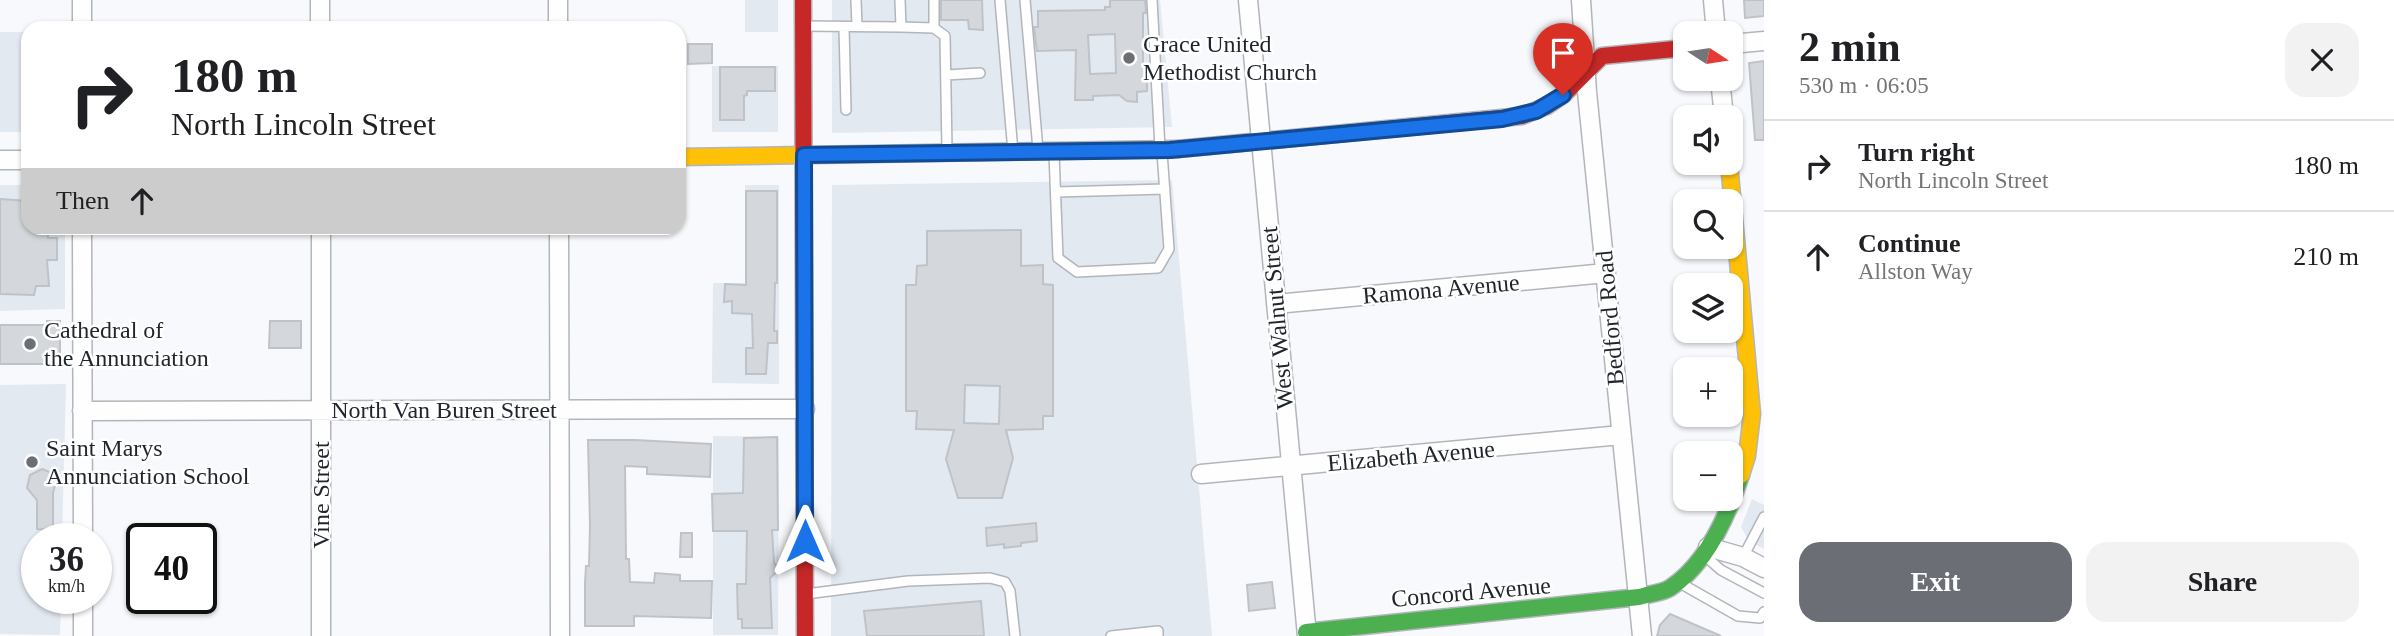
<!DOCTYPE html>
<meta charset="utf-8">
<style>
:root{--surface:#fff;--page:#f2f2f2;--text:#202124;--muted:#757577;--line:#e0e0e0;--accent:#6b6f75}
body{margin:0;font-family:"Times New Roman",serif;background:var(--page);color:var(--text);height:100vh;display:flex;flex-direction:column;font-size:26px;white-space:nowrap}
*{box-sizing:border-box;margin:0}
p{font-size:23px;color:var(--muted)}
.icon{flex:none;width:38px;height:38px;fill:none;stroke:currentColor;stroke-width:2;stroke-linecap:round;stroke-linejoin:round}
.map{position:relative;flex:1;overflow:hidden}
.panel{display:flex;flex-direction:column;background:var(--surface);width:630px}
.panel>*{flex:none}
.guide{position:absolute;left:21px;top:21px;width:665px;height:214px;border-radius:21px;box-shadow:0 2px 5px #0004;background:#fff;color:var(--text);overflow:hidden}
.needle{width:46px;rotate:102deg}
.fabs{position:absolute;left:1673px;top:21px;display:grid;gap:14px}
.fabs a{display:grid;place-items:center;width:70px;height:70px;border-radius:14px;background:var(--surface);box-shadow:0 2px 5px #0004;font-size:35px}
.speed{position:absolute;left:21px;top:523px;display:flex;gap:14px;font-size:35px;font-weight:700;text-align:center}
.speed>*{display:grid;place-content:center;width:91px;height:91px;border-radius:50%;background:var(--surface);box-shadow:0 2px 5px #0004;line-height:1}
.speed small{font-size:18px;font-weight:400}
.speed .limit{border:4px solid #111;border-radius:10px;background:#fff;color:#111}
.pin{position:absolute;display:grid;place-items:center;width:60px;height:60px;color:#fff;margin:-72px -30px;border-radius:50% 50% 50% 0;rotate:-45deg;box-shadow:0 0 7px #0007}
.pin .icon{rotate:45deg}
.me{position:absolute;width:77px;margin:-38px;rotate:0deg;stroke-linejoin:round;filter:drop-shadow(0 0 5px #0008)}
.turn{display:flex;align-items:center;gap:24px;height:147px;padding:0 35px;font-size:32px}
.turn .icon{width:91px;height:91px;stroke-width:2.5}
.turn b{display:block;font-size:49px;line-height:60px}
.then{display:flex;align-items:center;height:66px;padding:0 35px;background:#0003;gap:14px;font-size:26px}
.round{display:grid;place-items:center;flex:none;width:74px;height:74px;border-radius:21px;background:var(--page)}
.head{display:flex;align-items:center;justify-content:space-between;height:119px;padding:0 35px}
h1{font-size:42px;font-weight:800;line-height:52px}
.action{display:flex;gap:14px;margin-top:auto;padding:14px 35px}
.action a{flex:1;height:80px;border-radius:21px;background:var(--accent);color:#fff;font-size:28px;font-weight:800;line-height:80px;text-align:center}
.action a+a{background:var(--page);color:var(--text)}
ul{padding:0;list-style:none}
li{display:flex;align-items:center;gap:21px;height:91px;padding:0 35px;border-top:2px solid var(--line)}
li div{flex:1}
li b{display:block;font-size:26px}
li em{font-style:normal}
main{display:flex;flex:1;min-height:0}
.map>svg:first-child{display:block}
</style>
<main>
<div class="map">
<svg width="1764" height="636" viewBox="0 0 1764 636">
<rect width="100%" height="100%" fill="#f7f9fc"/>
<!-- built -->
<path fill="#e3e9f0" d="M 745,0 L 778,0 L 778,32 L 745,32 Z
M 832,0 L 1160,0 L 1172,127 L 832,133 Z
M 0,32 L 28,32 L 28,132 L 0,132 Z
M 712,66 L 778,66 L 778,132 L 712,132 Z
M 1172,180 L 1212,636 L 831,636 L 832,185 Z
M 0,185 L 28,185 L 28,228 L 65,228 L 65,309 L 0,311 Z
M 745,185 L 779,185 L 779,384 L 712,383 L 713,283 L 745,283 Z
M 66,384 L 62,539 L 37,539 L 37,598 L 61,599 L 60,635 L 0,634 L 0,385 Z
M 713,436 L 779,437 L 778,635 L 713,635 Z
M 1752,499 L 1764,505 L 1764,549 L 1749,541 L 1741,527 Z"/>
<!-- building -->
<path fill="#d4d8dd" stroke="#bfc3c8" stroke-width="2" fill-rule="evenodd" d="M 941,0 L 982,0 L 983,30 L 969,29 L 968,20 L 941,20 Z
M 1110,0 L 1145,0 L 1146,13 L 1143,13 L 1143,64 L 1147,65 L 1147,91 L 1137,92 L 1137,102 L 1127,101 L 1119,95 L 1093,96 L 1093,100 L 1075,100 L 1076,50 L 1037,51 L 1034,27 L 1038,27 L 1038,11 L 1105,10 L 1105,7 L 1110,7 ZM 1115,34 L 1116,73 L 1090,74 L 1088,35 Z
M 1744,0 L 1764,0 L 1764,16 L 1745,18 Z
M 688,44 L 712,44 L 712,63 L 688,64 Z
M 1764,61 L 1764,140 L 1755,140 L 1749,63 Z
M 720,67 L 775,67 L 775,91 L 747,91 L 747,95 L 744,96 L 744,120 L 720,120 Z
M 746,191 L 777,191 L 777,283 L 775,283 L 774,331 L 777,331 L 777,343 L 768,343 L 766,374 L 746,374 L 746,348 L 753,348 L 752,314 L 732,313 L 732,301 L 724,302 L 725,284 L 746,285 Z
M 0,199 L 28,201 L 28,228 L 48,228 L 48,238 L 57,238 L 57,260 L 47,260 L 49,286 L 36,286 L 34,295 L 0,294 Z
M 1021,230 L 1021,266 L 1043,265 L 1043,284 L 1053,285 L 1053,416 L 1043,416 L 1043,429 L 1006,430 L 1013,458 L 1002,498 L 958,498 L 946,459 L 954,430 L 916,429 L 917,411 L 906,411 L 906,285 L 916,285 L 917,266 L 927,265 L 927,231 ZM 965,385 L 1000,386 L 999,424 L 964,423 Z
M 47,321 L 60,321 L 60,364 L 0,364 L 0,325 L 47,325 Z
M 270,321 L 301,321 L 301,348 L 269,348 Z
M 777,437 L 778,530 L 772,530 L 774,563 L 780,569 L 770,578 L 772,628 L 742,628 L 742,619 L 738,619 L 737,584 L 746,584 L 747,531 L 713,531 L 712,494 L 743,493 L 744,438 Z
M 588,440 L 635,440 L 711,444 L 710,477 L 647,474 L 647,467 L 625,466 L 626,559 L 629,559 L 630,582 L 654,583 L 655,573 L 680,575 L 680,581 L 712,581 L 711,618 L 634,616 L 634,626 L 585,626 L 585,583 L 586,566 L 589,566 L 590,525 Z
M 42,469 L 52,473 L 56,482 L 53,493 L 53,530 L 37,529 L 37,500 L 27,488 L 30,475 Z
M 1036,523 L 1037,541 L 1021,543 L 1021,546 L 1004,548 L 1004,544 L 987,546 L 986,528 Z
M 681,533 L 692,533 L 692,557 L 680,557 Z
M 1272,582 L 1275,608 L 1249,611 L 1247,585 Z
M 981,601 L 984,636 L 867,636 L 864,611 Z
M 1670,614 L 1677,617 L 1721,636 L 1657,636 L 1660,625 Z"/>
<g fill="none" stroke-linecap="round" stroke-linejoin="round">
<!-- lane casing -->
<g stroke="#b2b5ba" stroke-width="12">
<path id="lane" d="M 856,0 L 857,26
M 900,0 L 901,27 L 934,28 L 934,0
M 1000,0 L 1013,152
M 1025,0 L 1038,150
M 1152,0 L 1160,148
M 804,26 L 901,27
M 844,27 L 846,110
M 934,28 L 945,36 L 947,150
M 946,75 L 980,73
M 1054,153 L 1058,258 L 1077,272 L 1158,268 L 1169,249 L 1162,152
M 1056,192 L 1165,189
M 1704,555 L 1721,570 L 1764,593
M 1743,557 L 1764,517
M 1680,583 L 1738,616 L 1760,618 L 1764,612
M 806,594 L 908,581 L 990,578 L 1005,582 L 1010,591 L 1015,636
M 1111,636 L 1158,631 L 1158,636"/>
</g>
<!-- street casing -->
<g stroke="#b2b5ba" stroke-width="21">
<path id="street" d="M 82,0 L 82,28
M 320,0 L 320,28
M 558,0 L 558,28
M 1248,0 L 1307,636
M 1581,0 L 1587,92 L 1642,636
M 1713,0 L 1716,33
M 1731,44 L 1764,41
M 1720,79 L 1724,117
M 0,160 L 28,160
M 82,228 L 83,539
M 321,228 L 321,636
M 559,228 L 560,636
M 1276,304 L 1606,273
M 82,411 L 805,409
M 1201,474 L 1621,435
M 1708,547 L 1743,557 L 1764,568
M 83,598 L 83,636"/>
</g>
<!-- fast casing -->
<g stroke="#b2b5ba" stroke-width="19">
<path id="fast" d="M 1306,632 L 1639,597 C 1648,594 1662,593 1670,588 C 1707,564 1728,515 1741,475"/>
</g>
<!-- slow casing -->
<g stroke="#b2b5ba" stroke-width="19">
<path id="slow" d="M 679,157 L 1178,149
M 1729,163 L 1752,414 L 1747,456 L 1741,475"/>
</g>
<!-- jam casing -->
<g stroke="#b2b5ba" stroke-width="19">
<path id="jam" d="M 803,0 L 805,636
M 1178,149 L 1522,116 L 1547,106 L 1563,95 L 1602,56 L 1685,48"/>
</g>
<!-- lane -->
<use href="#lane" stroke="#fefeff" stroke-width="9"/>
<!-- street -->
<use href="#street" stroke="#fefeff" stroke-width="18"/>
<!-- fast -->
<use href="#fast" stroke="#4caf50" stroke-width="16"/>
<!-- slow -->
<use href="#slow" stroke="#ffc107" stroke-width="16"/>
<!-- jam -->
<use href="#jam" stroke="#c62828" stroke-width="16"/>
</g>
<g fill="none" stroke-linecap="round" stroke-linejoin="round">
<!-- route casing -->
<g stroke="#114b97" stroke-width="18">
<path id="route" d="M 805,541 L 804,155 L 1170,150 L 1502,119 L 1536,111 L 1563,95"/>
</g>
<!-- route -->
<use href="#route" stroke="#1a73e8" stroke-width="12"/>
</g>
<!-- markers -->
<g fill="#6b6f75" stroke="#fff" stroke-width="2.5">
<circle cx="1129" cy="58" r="7"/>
<circle cx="30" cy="344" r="7"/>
<circle cx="32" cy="462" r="7"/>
</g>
<g text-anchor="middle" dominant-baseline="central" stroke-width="5" stroke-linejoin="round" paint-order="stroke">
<!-- poi labels -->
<g font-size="24" fill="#1f252c" stroke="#fff" text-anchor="start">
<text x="1143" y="44">Grace United<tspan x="1143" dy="28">Methodist Church</tspan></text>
<text x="44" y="330">Cathedral of<tspan x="44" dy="28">the Annunciation</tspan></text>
<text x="46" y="448">Saint Marys<tspan x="46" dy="28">Annunciation School</tspan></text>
</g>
<!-- street labels -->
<g font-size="24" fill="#1f252c" stroke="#fff">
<text transform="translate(1441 289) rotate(-5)">Ramona Avenue</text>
<text transform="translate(1277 318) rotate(-95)">West Walnut Street</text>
<text transform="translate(1610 318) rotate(-95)">Bedford Road</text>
<text x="444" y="410">North Van Buren Street</text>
<text transform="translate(1411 456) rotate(-5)">Elizabeth Avenue</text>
<text transform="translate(321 495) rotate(-90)">Vine Street</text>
<text transform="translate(1471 592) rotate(-5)">Concord Avenue</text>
</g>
</g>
</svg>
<div class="fabs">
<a><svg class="needle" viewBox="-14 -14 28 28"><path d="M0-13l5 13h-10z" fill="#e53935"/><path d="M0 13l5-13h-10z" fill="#757577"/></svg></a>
<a><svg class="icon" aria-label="sound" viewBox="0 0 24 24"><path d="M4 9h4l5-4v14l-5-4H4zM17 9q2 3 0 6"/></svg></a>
<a><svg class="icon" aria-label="search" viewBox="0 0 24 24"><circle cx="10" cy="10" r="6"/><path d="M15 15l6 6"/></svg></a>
<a><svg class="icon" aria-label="layers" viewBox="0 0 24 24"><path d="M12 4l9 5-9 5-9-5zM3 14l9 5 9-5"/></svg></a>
<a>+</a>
<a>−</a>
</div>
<div class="speed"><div>36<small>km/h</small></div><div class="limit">40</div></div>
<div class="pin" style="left:1563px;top:95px;background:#d93025"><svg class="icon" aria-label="arrive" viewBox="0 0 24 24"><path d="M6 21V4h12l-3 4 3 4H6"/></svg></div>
<svg class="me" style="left:805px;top:541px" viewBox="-20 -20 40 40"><path d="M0-17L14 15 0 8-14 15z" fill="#1a73e8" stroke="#fff" stroke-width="4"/></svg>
<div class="guide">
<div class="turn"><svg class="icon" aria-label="right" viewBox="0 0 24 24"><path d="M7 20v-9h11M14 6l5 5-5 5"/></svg><div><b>180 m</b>North Lincoln Street</div></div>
<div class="then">Then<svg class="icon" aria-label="ahead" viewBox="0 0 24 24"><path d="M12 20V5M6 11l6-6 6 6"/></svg></div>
</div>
</div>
<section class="panel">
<div class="head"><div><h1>2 min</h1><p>530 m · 06:05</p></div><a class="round"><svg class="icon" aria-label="close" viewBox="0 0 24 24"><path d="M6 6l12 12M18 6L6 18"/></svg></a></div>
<ul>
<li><svg class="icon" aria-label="right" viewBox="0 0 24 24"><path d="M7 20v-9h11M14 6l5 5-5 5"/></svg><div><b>Turn right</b><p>North Lincoln Street</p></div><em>180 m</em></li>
<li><svg class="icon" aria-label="ahead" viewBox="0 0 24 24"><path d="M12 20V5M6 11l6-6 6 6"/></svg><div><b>Continue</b><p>Allston Way</p></div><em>210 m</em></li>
</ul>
<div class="action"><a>Exit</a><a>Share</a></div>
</section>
</main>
